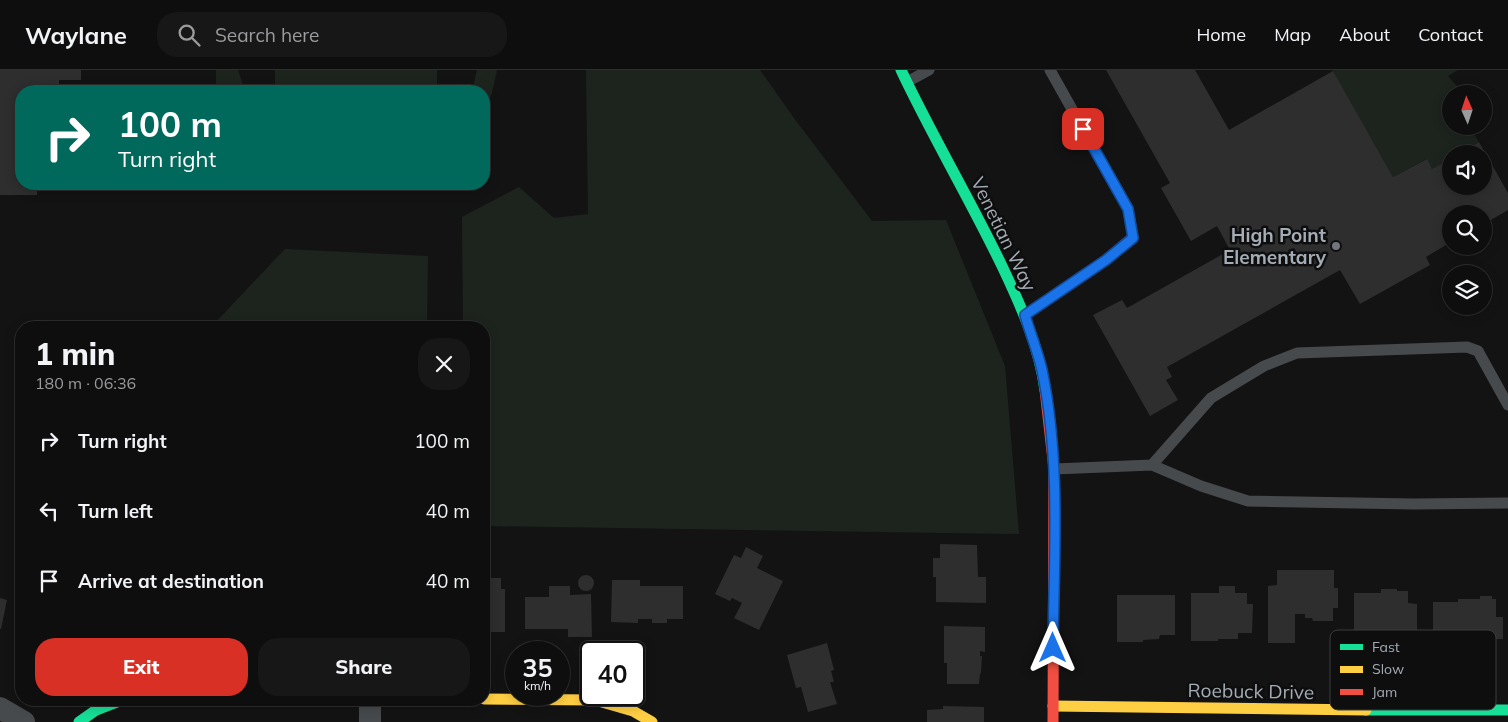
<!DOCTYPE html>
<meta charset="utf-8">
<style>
:root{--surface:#0e0e0f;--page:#171718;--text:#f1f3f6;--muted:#9b9c9e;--line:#2e2e2f;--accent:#d93025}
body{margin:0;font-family:Mulish,sans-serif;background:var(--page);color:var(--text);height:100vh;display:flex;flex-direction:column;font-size:19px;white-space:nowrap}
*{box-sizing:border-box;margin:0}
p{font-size:16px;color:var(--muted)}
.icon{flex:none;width:28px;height:28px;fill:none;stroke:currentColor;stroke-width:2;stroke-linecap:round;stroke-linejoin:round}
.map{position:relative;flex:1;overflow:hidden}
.sheet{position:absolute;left:15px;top:251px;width:475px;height:385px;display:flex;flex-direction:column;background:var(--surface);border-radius:20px;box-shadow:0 2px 12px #0003,0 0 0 1px var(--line)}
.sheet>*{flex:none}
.hud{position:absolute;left:15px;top:15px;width:475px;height:105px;border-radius:20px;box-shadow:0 2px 12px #0003,0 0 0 1px var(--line);background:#00695c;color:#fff;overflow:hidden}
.needle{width:32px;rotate:357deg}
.controls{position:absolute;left:1442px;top:15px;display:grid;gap:10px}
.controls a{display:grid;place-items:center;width:50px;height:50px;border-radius:50%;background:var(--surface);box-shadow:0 2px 12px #0003,0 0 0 1px var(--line);font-size:25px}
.speed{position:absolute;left:505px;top:571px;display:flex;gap:10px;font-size:25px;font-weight:700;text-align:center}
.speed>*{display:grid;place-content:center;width:65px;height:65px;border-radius:50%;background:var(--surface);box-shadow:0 2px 12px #0003,0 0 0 1px var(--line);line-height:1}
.speed small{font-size:12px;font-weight:400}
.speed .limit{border:2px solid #111;border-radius:8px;background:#fff;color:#111}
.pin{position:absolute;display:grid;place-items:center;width:42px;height:42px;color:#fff;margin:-21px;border-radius:10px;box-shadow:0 2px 8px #0006}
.me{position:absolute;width:55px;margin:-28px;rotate:0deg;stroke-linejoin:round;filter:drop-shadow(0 0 4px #0008)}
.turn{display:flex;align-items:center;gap:18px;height:105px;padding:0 20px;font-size:22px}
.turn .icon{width:65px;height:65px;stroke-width:2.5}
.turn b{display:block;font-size:35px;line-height:42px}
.round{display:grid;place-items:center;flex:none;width:52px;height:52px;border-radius:20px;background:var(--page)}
.head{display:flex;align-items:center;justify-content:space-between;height:85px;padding:0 20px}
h1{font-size:30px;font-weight:800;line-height:38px}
.cta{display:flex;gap:10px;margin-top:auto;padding:10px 20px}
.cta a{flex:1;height:58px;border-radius:20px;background:var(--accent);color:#fff;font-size:20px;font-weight:800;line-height:58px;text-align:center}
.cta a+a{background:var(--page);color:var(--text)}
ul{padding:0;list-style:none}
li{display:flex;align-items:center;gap:15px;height:70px;padding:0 20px}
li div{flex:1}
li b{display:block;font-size:19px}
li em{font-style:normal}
header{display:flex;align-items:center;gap:30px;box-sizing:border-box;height:70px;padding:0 25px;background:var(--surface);border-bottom:1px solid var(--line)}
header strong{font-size:24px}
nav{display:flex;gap:28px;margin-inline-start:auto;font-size:18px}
.search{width:350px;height:45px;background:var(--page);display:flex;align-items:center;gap:12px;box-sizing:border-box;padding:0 18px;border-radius:20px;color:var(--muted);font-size:19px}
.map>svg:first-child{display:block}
</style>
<header>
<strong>Waylane</strong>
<div class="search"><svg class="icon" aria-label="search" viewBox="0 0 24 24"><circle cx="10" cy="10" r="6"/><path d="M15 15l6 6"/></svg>Search here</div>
<nav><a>Home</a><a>Map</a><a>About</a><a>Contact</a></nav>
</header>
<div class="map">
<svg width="1508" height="652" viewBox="0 0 1508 652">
<rect width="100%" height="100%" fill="#131314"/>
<!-- green -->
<path fill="#1d241e" d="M 216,0 L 238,0 L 245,21 L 216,21 Z
M 275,0 L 437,0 L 437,21 L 275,21 Z
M 477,0 L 497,0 L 492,23 L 484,43 L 484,21 L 472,21 Z
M 586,0 L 760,0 L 794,48 L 872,151 L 946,150 L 1005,296 L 1019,464 L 484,456 L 484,258 L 463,257 L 462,147 L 519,117 L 554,148 L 588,144 Z
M 1332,0 L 1458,0 L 1448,6 L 1464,24 L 1451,24 L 1451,56 L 1471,56 L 1470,58 L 1479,72 L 1459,84 L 1451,84 L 1451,88 L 1432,99 L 1426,89 L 1393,107 Z
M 316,114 L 400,114 C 372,119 344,124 316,114 Z
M 285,179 L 428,186 L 427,257 L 211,257 Z"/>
<!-- building -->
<path fill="#2e2e2f" d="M 0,0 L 81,0 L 81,10 L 59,10 L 59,21 L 21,21 L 21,114 L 37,114 L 37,125 L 0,125 Z
M 1106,0 L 1195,0 L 1229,60 L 1333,1 L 1393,107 L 1427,89 L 1432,99 L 1451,88 L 1451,116 L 1484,116 L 1484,84 L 1459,84 L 1479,72 L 1508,123 L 1508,140 L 1484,154 L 1484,144 L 1451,144 L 1451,172 L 1426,187 L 1430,195 L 1360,234 L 1340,200 L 1167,297 L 1172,307 L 1166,310 L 1178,330 L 1150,346 L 1093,245 L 1122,230 L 1127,238 L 1230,180 L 1217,156 L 1191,171 L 1161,118 L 1170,113 Z
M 940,474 L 977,475 L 978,507 L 986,507 L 986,533 L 936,532 L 936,507 L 933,507 L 933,488 L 940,488 Z
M 746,477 L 763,486 L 757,498 L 783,511 L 759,560 L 734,548 L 742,533 L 732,528 L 730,531 L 715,524 L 734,485 L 741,488 Z
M 1277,500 L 1334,500 L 1334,518 L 1338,518 L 1338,538 L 1333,538 L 1333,551 L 1313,551 L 1312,548 L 1305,548 L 1305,544 L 1295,544 L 1295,573 L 1268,573 L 1268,516 L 1277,515 Z
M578 513a8 8 0 1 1 16 0a8 8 0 1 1-16 0Z
M 484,508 L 501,508 L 501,519 L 505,519 L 505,562 L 484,562 Z
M 612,510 L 640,510 L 640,516 L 683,516 L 683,549 L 667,549 L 667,553 L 652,553 L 652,549 L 638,549 L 638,553 L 611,552 Z
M 549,516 L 570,516 L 570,525 L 591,524 L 592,567 L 568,567 L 568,559 L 525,559 L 525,527 L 549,527 Z
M 1219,516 L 1235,516 L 1235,523 L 1247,523 L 1247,534 L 1253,534 L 1252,563 L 1238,563 L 1238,569 L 1218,569 L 1218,571 L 1191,571 L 1191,523 L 1219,523 Z
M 1381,519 L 1397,519 L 1397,521 L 1408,521 L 1408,533 L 1417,534 L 1417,568 L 1385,568 L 1384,564 L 1378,564 L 1378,573 L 1354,573 L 1354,523 L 1381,523 Z
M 1117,525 L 1175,525 L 1175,565 L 1160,565 L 1159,569 L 1143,570 L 1143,572 L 1117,572 Z
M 1480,526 L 1492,526 L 1492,529 L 1496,529 L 1496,547 L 1503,547 L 1503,569 L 1472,569 L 1472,575 L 1459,575 L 1459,564 L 1433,564 L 1433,532 L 1458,532 L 1458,529 L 1480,529 Z
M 0,528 L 7,530 L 1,559 L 0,559 Z
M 944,556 L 985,557 L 985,582 L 980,581 L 980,586 L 982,586 L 981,603 L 980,604 L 979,614 L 947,614 L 947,593 L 944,593 Z
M 827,573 L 834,600 L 831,601 L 834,612 L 830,612 L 837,634 L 808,642 L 801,617 L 796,618 L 787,585 Z
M 943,636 L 984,637 L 984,652 L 927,652 L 927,640 L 943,639 Z"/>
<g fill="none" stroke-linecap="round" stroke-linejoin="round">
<!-- lane -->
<path stroke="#474a4c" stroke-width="11" d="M 907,12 L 929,0
M 1025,245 L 1106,190 L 1133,167 L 1128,139 L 1050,0
M 1152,395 L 1211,328 L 1264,296 L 1297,283 L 1467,277 L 1478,281 L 1508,335
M 1054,399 L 1152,395 L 1201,416 L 1248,431 L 1414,434 L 1508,433"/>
<!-- street -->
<path stroke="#474a4c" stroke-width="22" d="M 0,638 L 24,652
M 370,652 L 370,630"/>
<!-- fast -->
<path stroke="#16e098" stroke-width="11" d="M 901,0 C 932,66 970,129 1002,196 C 1021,236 1039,276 1045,320
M 1366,640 L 1508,640
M 79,652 L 96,640 L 122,630"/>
<!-- slow -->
<path stroke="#ffcf43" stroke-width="11" d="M 484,629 L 595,630 L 633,641 L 652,652
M 1053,636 L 1366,640"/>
<!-- jam -->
<path stroke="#f24e42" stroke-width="11" d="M 1045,320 L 1054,399 L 1053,652"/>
</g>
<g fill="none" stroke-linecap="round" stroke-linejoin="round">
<!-- route casing -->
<g stroke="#114b97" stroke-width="12">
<path id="route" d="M 1053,578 C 1054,486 1061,391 1042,300 C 1038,282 1030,263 1025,245 L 1106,190 L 1133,168 L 1128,139 L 1083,59"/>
</g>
<!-- route -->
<use href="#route" stroke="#1a73e8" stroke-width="9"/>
</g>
<!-- markers -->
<circle fill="#71767d" stroke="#0e0e0f" stroke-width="2" cx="1336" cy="176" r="5"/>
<g text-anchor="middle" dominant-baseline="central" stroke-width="5" stroke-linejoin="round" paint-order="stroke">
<!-- street labels -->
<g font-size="19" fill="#a4acb5" stroke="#0e0e0f">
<text transform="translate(1004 164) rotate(64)">Venetian Way</text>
<text transform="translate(1251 621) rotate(1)">Roebuck Drive</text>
</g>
<!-- poi labels -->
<g font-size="19" font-weight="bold" fill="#a4acb5" stroke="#0e0e0f" text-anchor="end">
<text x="1326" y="165">High Point<tspan x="1326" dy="22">Elementary</tspan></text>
</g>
</g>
<!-- legend -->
<rect x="1330" y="560" width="166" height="80" rx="8" fill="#0e0e0f" stroke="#3b3d41" stroke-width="1"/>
<rect x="1340" y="574" width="23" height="6" fill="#16e098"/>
<rect x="1340" y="596" width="23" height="7" fill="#ffcf43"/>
<rect x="1340" y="619" width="23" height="6" fill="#f24e42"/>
<g font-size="14" fill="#a4acb5">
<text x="1372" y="582">Fast</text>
<text x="1372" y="604">Slow</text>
<text x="1372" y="627">Jam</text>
</g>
</svg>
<div class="controls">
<a><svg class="needle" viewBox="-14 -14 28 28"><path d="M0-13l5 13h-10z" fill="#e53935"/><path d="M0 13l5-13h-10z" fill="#9b9c9e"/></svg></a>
<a><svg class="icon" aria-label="sound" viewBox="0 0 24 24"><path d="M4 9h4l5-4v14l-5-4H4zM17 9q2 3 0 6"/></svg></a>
<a><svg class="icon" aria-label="search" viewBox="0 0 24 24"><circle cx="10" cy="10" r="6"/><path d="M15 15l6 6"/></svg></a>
<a><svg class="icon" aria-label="layers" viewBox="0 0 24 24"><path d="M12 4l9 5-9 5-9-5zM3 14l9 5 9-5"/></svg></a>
</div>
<div class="speed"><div>35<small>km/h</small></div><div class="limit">40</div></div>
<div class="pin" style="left:1083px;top:59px;background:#d93025"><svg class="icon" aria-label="arrive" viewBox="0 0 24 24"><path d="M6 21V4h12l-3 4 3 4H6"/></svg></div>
<svg class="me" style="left:1053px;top:578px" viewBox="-20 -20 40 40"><path d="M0-17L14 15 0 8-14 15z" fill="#1a73e8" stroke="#fff" stroke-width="4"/></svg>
<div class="hud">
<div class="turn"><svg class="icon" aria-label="right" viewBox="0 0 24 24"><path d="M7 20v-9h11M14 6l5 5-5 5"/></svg><div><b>100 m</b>Turn right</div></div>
</div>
<section class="sheet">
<div class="head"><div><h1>1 min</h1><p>180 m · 06:36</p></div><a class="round"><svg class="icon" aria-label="close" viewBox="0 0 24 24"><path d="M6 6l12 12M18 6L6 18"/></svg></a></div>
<ul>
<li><svg class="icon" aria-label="right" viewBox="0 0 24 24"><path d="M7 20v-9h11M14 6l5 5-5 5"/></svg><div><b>Turn right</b></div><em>100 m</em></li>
<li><svg class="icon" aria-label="left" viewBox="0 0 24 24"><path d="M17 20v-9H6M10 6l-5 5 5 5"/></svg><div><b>Turn left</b></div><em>40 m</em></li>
<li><svg class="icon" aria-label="arrive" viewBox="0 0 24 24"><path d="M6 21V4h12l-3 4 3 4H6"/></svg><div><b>Arrive at destination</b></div><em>40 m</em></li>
</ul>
<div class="cta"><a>Exit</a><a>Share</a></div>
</section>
</div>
